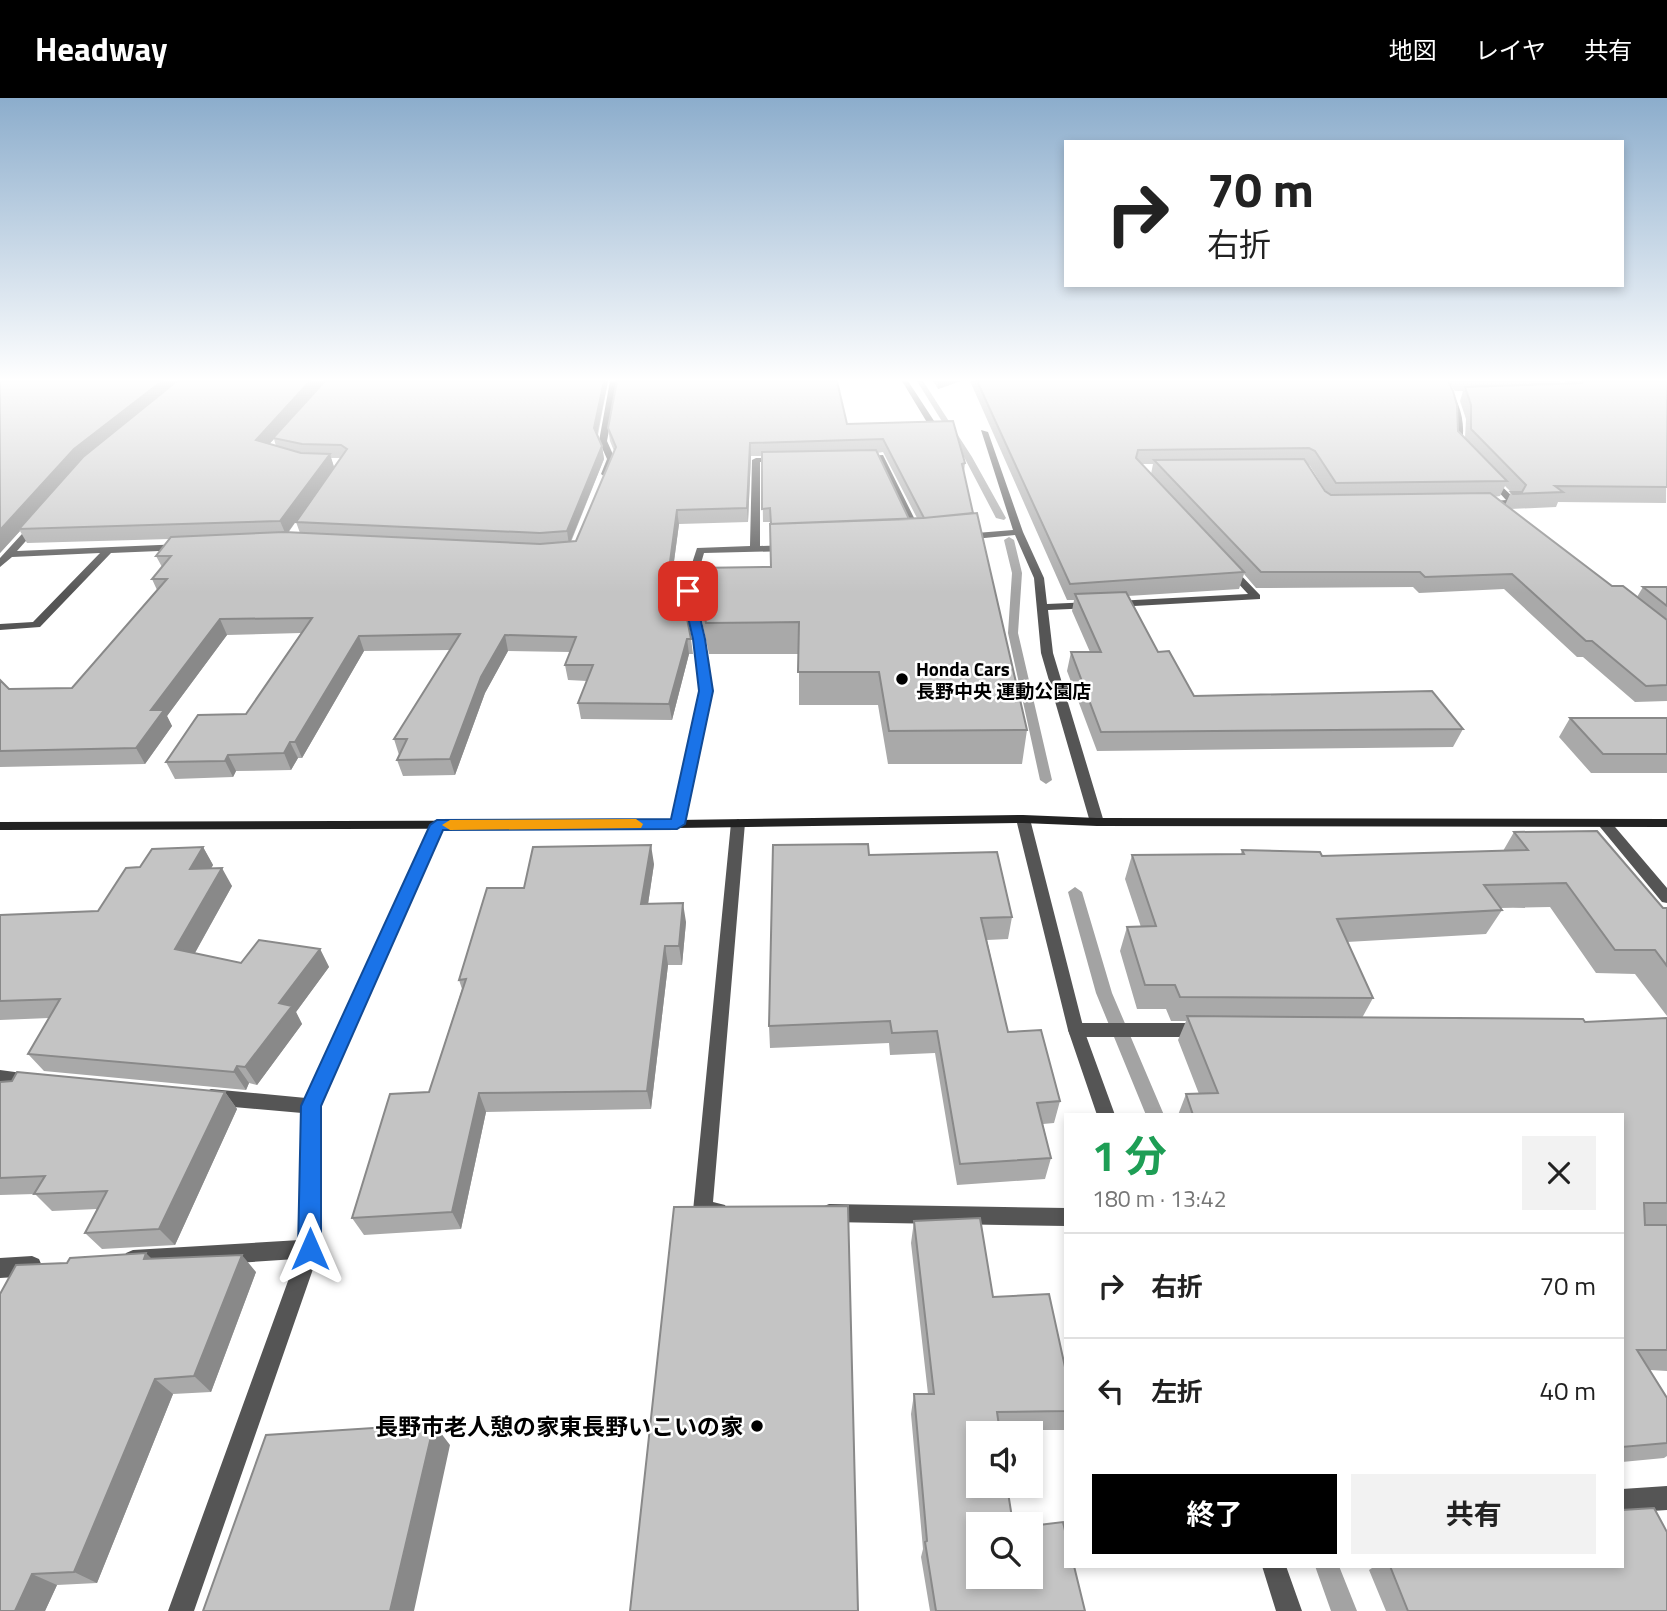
<!DOCTYPE html>
<html lang="ja">
<meta charset="utf-8">
<style>
:root{--surface:#fff;--page:#f2f2f2;--text:#222;--muted:#767676;--line:#e0e0e0;--accent:#000}
body{margin:0;font-family:"Titillium Web","Noto Sans JP",sans-serif;background:var(--page);color:var(--text);height:100vh;display:flex;flex-direction:column;font-size:26px;white-space:nowrap}
*{box-sizing:border-box;margin:0}
p{font-size:23px;color:var(--muted)}
.icon{flex:none;width:38px;height:38px;fill:none;stroke:currentColor;stroke-width:2;stroke-linecap:round;stroke-linejoin:round}
.map{position:relative;flex:1;overflow:hidden}
.side{position:absolute;left:1064px;top:1015px;width:560px;height:455px;display:flex;flex-direction:column;background:var(--surface);border-radius:0px;box-shadow:0 4px 10px #0003}
.side>*{flex:none}
.top-card{position:absolute;left:1064px;top:42px;width:560px;height:147px;border-radius:0px;box-shadow:0 4px 10px #0003;background:#fff;color:var(--text);overflow:hidden}
.buttons{position:absolute;left:966px;top:1323px;display:grid;gap:14px}
.buttons a{display:grid;place-items:center;width:77px;height:77px;border-radius:0px;background:var(--surface);box-shadow:0 4px 10px #0003;font-size:35px}
.pin{position:absolute;display:grid;place-items:center;width:60px;height:60px;color:#fff;margin:-30px;border-radius:14px;box-shadow:0 4px 10px #0006}
.me{position:absolute;width:77px;margin:-38px;rotate:0deg;stroke-linejoin:round;filter:drop-shadow(0 0 5px #0008)}
.turn{display:flex;align-items:center;gap:24px;height:147px;padding:0 28px;font-size:32px}
.turn .icon{width:91px;height:91px;stroke-width:2.5}
.turn b{display:block;font-size:49px;line-height:60px}
.round{display:grid;place-items:center;flex:none;width:74px;height:74px;border-radius:0px;background:var(--page)}
.headline{display:flex;align-items:center;justify-content:space-between;height:119px;padding:0 28px}
h1{font-size:42px;font-weight:700;line-height:52px;color:#1e9e55}
.primary-button{display:flex;gap:14px;margin-top:auto;padding:14px 28px}
.primary-button a{flex:1;height:80px;border-radius:0px;background:var(--accent);color:#fff;font-size:28px;font-weight:700;line-height:80px;text-align:center}
.primary-button a+a{background:var(--page);color:var(--text)}
ul{padding:0;list-style:none}
li{display:flex;align-items:center;gap:21px;height:105px;padding:0 28px;border-top:2px solid var(--line)}
li div{flex:1}
li b{display:block;font-size:26px}
li em{font-style:normal}
header{display:flex;align-items:center;gap:42px;box-sizing:border-box;height:98px;padding:0 35px;background:var(--accent);color:#fff}
header strong{font-size:33px}
nav{display:flex;gap:38px;margin-inline-start:auto;font-size:24px}
.map>svg:first-child{display:block}
</style>
<header>
<strong>Headway</strong>
<nav><a>地図</a><a>レイヤ</a><a>共有</a></nav>
</header>
<div class="map">
<svg width="1667" height="1513" viewBox="0 0 1667 1513">
<rect width="100%" height="100%" fill="#fff"/>
<g fill="none" stroke-linecap="round" stroke-linejoin="round">
<!-- stream -->
<path fill="#a3a3a3" fill-rule="evenodd" d="M 917,283 L 923,283 L 972,359 L 1006,420 L 1004,422 L 996,420 L 964,359 Z
M 1009,439 L 1014,442 L 1022,475 L 1018,535 L 1052,682 L 1046,686 L 1040,682 L 1008,535 L 1012,475 L 1004,442 Z
M 1075,789 L 1082,794 L 1112,895 L 1164,1017 L 1146,1017 L 1096,895 L 1068,794 Z
M 1315,1468 L 1339,1468 L 1357,1513 L 1331,1513 Z"/>
<!-- lane -->
<path fill="#555" fill-rule="evenodd" d="M 1076,925 L 1200,925 L 1206,927 L 1208,932 L 1206,937 L 1200,939 L 1076,939 L 1070,937 L 1068,932 L 1070,927 Z
M 1667,1388 L 1667,1412 L 1622,1415 L 1622,1391 Z"/>
<!-- street -->
<path fill="#555" fill-rule="evenodd" d="M 610,283 L 618,283 L 607,343 L 615,361 L 609,376 L 605,379 L 601,376 L 607,361 L 599,343 Z
M 902,283 L 908,283 L 938,329 L 937,331 L 931,331 Z
M 1439,283 L 1445,283 C 1459,303 1466,321 1462,346 L 1467,351 L 1466,353 L 1460,353 L 1454,346 C 1458,321 1452,303 1439,283 Z
M 981,332 L 988,334 L 1023,434 L 1044,480 L 1047,506 L 1092,504 L 1097,507 L 1092,510 L 1048,512 L 1053,555 L 1104,724 L 1102,727 L 1097,728 L 1090,724 L 1041,555 L 1034,480 L 1015,437 L 964,442 L 959,439 L 964,436 L 1013,432 Z
M 883,357 L 922,436 L 920,438 L 912,436 L 877,362 L 863,362 L 859,360 L 863,358 Z
M 756,360 L 780,360 L 784,362 L 780,364 L 760,364 L 760,448 L 790,447 L 795,450 L 790,453 L 704,455 L 693,493 L 704,541 L 712,593 L 684,726 L 677,730 L 670,726 L 700,593 L 694,541 L 683,493 L 697,450 L 750,448 L 752,362 Z
M 1489,376 L 1516,402 L 1516,406 L 1482,408 L 1482,404 L 1506,402 L 1485,379 Z
M 35,424 L 40,427 L 17,453 L 183,446 L 188,449 L 183,452 L 111,455 L 40,529 L 0,532 L 0,526 L 33,524 L 100,455 L 12,459 L 0,469 L 0,460 L 32,425 Z
M 1229,467 L 1232,468 L 1260,497 L 1260,501 L 1116,509 L 1111,506 L 1116,503 L 1248,496 L 1224,470 Z
M 1023,717 L 1030,721 L 1084,932 L 1115,1017 L 1097,1017 L 1068,932 L 1016,721 Z
M 738,721 L 745,725 L 713,1104 L 725,1107 L 728,1113 L 725,1119 C 715,1123 706,1123 696,1119 L 693,1113 L 731,725 Z
M 1605,722 L 1610,723 L 1667,790 L 1667,805 L 1662,804 L 1600,729 L 1598,726 Z
M 437,723 L 444,727 L 320,1008 L 320,1151 L 194,1513 L 168,1513 L 296,1161 L 133,1172 L 126,1169 L 123,1162 L 126,1155 L 133,1152 L 300,1142 L 302,1015 L 211,1007 L 205,1004 L 202,999 L 205,994 L 211,991 L 306,1000 L 430,727 Z
M 0,972 L 37,977 L 40,982 L 37,987 L 31,989 L 0,986 Z
M 829,1106 L 1066,1110 L 1066,1128 L 829,1124 L 822,1121 L 819,1115 L 822,1109 Z
M 32,1158 L 39,1161 L 42,1168 L 39,1175 L 32,1178 L 0,1180 L 0,1160 Z
M 1262,1468 L 1286,1468 L 1302,1513 L 1276,1513 Z"/>
<!-- secondary -->
<path fill="#222" fill-rule="evenodd" d="M 1023,717 L 1097,720 L 1667,721 L 1667,729 L 1097,728 L 1023,725 L 677,730 L 0,732 L 0,724 L 677,722 Z"/>
</g>
<!-- wall -->
<path fill="#a9a9a9" fill-rule="evenodd" d="M 0,283 L 608,283 L 598,337 L 602,348 L 604,361 L 571,444 L 576,443 L 614,353 L 610,343 L 608,330 L 847,326 L 965,365 L 964,375 L 973,415 L 1027,632 L 1022,666 L 888,666 L 878,607 L 799,607 L 799,556 L 709,556 L 697,500 L 694,470 L 771,469 L 771,424 L 763,424 L 762,358 L 751,358 L 748,424 L 679,426 L 671,486 L 691,541 L 693,556 L 689,556 L 672,622 L 581,621 L 578,605 L 587,583 L 568,582 L 565,567 L 570,554 L 508,553 L 485,595 L 455,677 L 403,678 L 397,662 L 399,657 L 394,641 L 451,552 L 364,553 L 302,660 L 298,660 L 291,672 L 236,673 L 233,679 L 175,681 L 166,664 L 246,616 L 301,535 L 227,537 L 167,618 L 172,628 L 145,666 L 0,669 L 0,582 L 9,591 L 72,590 L 157,492 L 152,481 L 162,469 L 156,458 L 170,441 L 27,445 L 20,433 L 0,455 ZM 274,341 L 276,348 L 269,346 ZM 883,354 L 917,420 L 909,421 L 877,355 ZM 331,360 L 341,360 L 296,424 L 300,435 L 288,435 L 334,369 Z
M 933,283 L 961,283 L 938,291 Z
M 970,283 L 1448,283 L 1458,333 L 1465,340 L 1466,321 L 1460,303 L 1463,293 L 1455,293 L 1448,283 L 1560,283 L 1559,286 L 1570,286 L 1564,283 L 1667,283 L 1666,405 L 1558,404 L 1556,409 L 1510,411 L 1612,488 L 1637,499 L 1643,489 L 1667,489 L 1667,603 L 1635,604 L 1583,559 L 1577,559 L 1504,491 L 1419,495 L 1413,489 L 1256,490 L 1244,476 L 1239,491 L 1128,498 L 1158,554 L 1194,598 L 1463,631 L 1453,649 L 1097,653 L 1067,573 L 1071,554 L 1090,554 L 1072,513 L 1074,502 L 1067,502 ZM 1142,366 L 1153,366 L 1151,376 ZM 1307,366 L 1310,368 L 1327,395 L 1325,393 ZM 1505,388 L 1511,394 L 1505,407 L 1494,399 L 1500,398 Z
M 1570,620 L 1667,620 L 1667,675 L 1591,675 L 1559,639 Z
M 1514,734 L 1663,810 L 1667,810 L 1667,918 L 1635,876 L 1596,875 L 1550,809 L 1500,810 L 1502,812 L 1486,836 L 1347,844 L 1373,900 L 1362,920 L 1585,924 L 1667,920 L 1667,1273 L 1650,1272 L 1667,1300 L 1667,1358 L 1664,1360 L 1622,1364 L 1622,1017 L 1178,1017 L 1186,996 L 1199,996 L 1178,942 L 1186,923 L 1171,923 L 1166,911 L 1137,911 L 1120,853 L 1127,829 L 1141,829 L 1125,781 L 1132,757 L 1241,756 L 1242,752 L 1322,758 L 1503,753 Z
M 203,749 L 213,767 L 211,770 L 232,788 L 195,855 L 241,865 L 320,851 L 329,869 L 296,914 L 302,926 L 257,987 L 249,985 L 246,992 L 44,973 L 28,956 L 49,920 L 0,922 L 0,817 L 98,813 L 140,769 Z
M 869,757 L 1012,819 L 1008,841 L 987,842 L 1008,934 L 1060,1003 L 1054,1025 L 1043,1026 L 1051,1060 L 1045,1081 L 957,1087 L 935,955 L 890,957 L 889,945 L 770,950 L 769,928 Z
M 654,766 L 648,806 L 686,824 L 682,867 L 668,867 L 651,1011 L 486,1014 L 461,1131 L 364,1137 L 352,1120 L 429,994 L 462,891 L 459,882 L 524,790 Z
M 0,984 L 225,994 L 237,1011 L 175,1147 L 102,1151 L 85,1135 L 97,1111 L 52,1113 L 35,1096 L 0,1097 Z
M 914,1123 L 1066,1269 L 1066,1332 L 1000,1332 L 978,1426 L 1085,1513 L 930,1513 L 921,1459 L 923,1451 L 911,1316 L 914,1296 L 928,1296 L 911,1145 Z
M 152,1161 L 256,1174 L 211,1294 L 173,1296 L 97,1485 L 57,1487 L 45,1513 L 0,1513 Z
M 1375,1468 L 1622,1468 L 1667,1513 L 1386,1513 L 1369,1472 Z"/>
<!-- shaded-wall -->
<path fill="#898989" d="M 162,283 L 182,283 L 19,431 L 20,433 L 0,455 L 0,432 L 74,351 Z
M 310,283 L 325,283 L 273,340 L 274,341 L 261,355 L 256,342 Z
M 604,283 L 608,283 L 596,342 L 594,330 Z
M 938,283 L 961,283 L 938,291 Z
M 750,345 L 751,358 L 748,424 L 747,410 Z
M 602,348 L 604,361 L 569,447 L 567,433 Z
M 330,356 L 334,369 L 286,437 L 280,423 Z
M 677,412 L 679,426 L 669,500 L 667,486 Z
M 220,521 L 227,537 L 167,618 L 172,628 L 145,666 L 136,650 L 151,612 Z
M 505,537 L 508,553 L 485,595 L 455,677 L 450,661 L 481,579 Z
M 359,538 L 364,553 L 302,660 L 295,644 Z
M 687,541 L 689,556 L 672,622 L 669,606 Z
M 290,644 L 298,660 L 291,672 L 284,655 Z
M 228,657 L 236,673 L 233,679 L 225,663 Z
M 651,747 L 654,766 L 645,826 L 641,806 Z
M 203,749 L 213,767 L 201,789 L 190,771 Z
M 222,770 L 232,788 L 187,869 L 175,851 Z
M 683,805 L 686,824 L 682,867 L 679,848 Z
M 665,848 L 668,867 L 651,1011 L 647,993 Z
M 320,851 L 329,869 L 296,914 L 302,926 L 257,987 L 245,969 L 279,905 Z
M 237,968 L 249,985 L 246,992 L 234,974 Z
M 225,994 L 237,1011 L 175,1147 L 159,1131 Z
M 479,995 L 486,1014 L 461,1131 L 452,1114 Z
M 146,1155 L 163,1172 L 144,1161 Z
M 242,1157 L 256,1174 L 211,1294 L 194,1278 Z
M 155,1281 L 173,1296 L 97,1485 L 74,1474 Z
M 434,1326 L 450,1347 L 414,1513 L 390,1513 Z
M 32,1476 L 57,1487 L 45,1513 L 15,1513 Z"/>
<!-- building -->
<path fill="#c4c4c4" stroke="#898989" stroke-width="2" d="M 0,283 L 162,283 L 74,351 L 0,432 Z
M 177,283 L 310,283 L 256,342 L 301,355 L 330,356 L 280,423 L 19,431 L 83,359 Z
M 325,283 L 604,283 L 594,330 L 602,348 L 567,433 L 540,435 L 296,424 L 347,351 L 341,347 L 302,346 L 273,340 Z
M 617,283 L 837,283 L 847,326 L 953,323 L 965,365 L 962,366 L 973,415 L 924,420 L 883,341 L 750,345 L 747,410 L 677,412 L 667,486 L 680,485 L 691,541 L 687,541 L 669,606 L 578,605 L 593,567 L 565,567 L 576,539 L 505,537 L 481,579 L 450,661 L 397,662 L 407,641 L 394,641 L 460,536 L 359,538 L 295,644 L 290,644 L 284,655 L 228,657 L 225,663 L 166,664 L 198,617 L 246,616 L 312,520 L 220,521 L 151,612 L 164,612 L 136,650 L 0,653 L 0,582 L 9,591 L 72,590 L 167,481 L 152,481 L 171,458 L 156,458 L 171,439 L 284,434 L 540,446 L 576,443 L 616,349 L 608,330 Z
M 977,283 L 1448,283 L 1453,293 L 1457,307 L 1458,333 L 1507,383 L 1336,385 L 1315,353 L 1309,350 L 1138,352 L 1136,360 L 1244,474 L 1070,486 Z
M 1583,283 L 1667,283 L 1667,389 L 1555,388 L 1563,394 L 1513,396 L 1511,394 L 1522,394 L 1526,387 L 1471,331 L 1471,307 L 1465,289 L 1582,285 Z
M 876,352 L 909,421 L 771,426 L 770,410 L 762,411 L 762,354 Z
M 1304,361 L 1325,393 L 1331,397 L 1490,395 L 1612,488 L 1623,488 L 1667,522 L 1667,587 L 1646,588 L 1592,543 L 1586,543 L 1512,476 L 1425,479 L 1420,474 L 1261,474 L 1154,362 Z
M 977,415 L 1027,632 L 889,633 L 879,574 L 798,574 L 799,524 L 706,525 L 694,470 L 771,469 L 770,426 L 923,420 Z
M 1643,489 L 1667,489 L 1667,508 Z
M 1126,494 L 1158,554 L 1169,553 L 1194,598 L 1432,593 L 1463,631 L 1101,634 L 1071,554 L 1101,554 L 1075,496 Z
M 1570,620 L 1667,620 L 1667,656 L 1603,656 Z
M 1597,733 L 1663,810 L 1667,810 L 1667,868 L 1655,852 L 1615,852 L 1566,785 L 1484,787 L 1502,812 L 1337,821 L 1373,900 L 1180,899 L 1175,887 L 1145,887 L 1127,829 L 1156,828 L 1132,757 L 1244,756 L 1242,752 L 1320,754 L 1322,758 L 1528,752 L 1514,734 Z
M 868,746 L 869,757 L 997,754 L 1012,819 L 981,820 L 1008,934 L 1041,932 L 1060,1003 L 1037,1005 L 1051,1060 L 960,1066 L 937,933 L 892,935 L 890,923 L 769,928 L 773,747 Z
M 651,747 L 641,806 L 683,805 L 679,848 L 665,848 L 647,993 L 479,995 L 452,1114 L 352,1120 L 390,996 L 429,994 L 466,881 L 459,882 L 487,790 L 524,790 L 533,749 Z
M 203,749 L 190,771 L 222,770 L 175,851 L 241,865 L 259,842 L 320,851 L 279,905 L 292,908 L 245,969 L 237,968 L 234,974 L 28,956 L 60,901 L 0,903 L 0,817 L 98,813 L 126,770 L 140,769 L 152,751 Z
M 1187,918 L 1583,921 L 1585,924 L 1667,920 L 1667,1105 L 1644,1105 L 1645,1127 L 1667,1127 L 1667,1252 L 1637,1252 L 1667,1300 L 1667,1345 L 1622,1349 L 1622,1017 L 1193,1017 L 1186,996 L 1218,995 Z
M 17,974 L 225,994 L 159,1131 L 85,1135 L 107,1093 L 34,1096 L 45,1078 L 0,1080 L 0,984 L 12,983 Z
M 848,1108 L 858,1513 L 630,1513 L 674,1109 Z
M 980,1120 L 993,1199 L 1049,1196 L 1065,1269 L 1066,1269 L 1066,1313 L 997,1314 L 1000,1335 L 978,1335 L 978,1388 L 1007,1388 L 1013,1426 L 978,1426 L 978,1479 L 1031,1479 L 1031,1428 L 1063,1424 L 1066,1437 L 1066,1468 L 1074,1468 L 1085,1513 L 936,1513 L 925,1444 L 927,1443 L 914,1296 L 934,1296 L 914,1123 Z
M 146,1155 L 144,1161 L 242,1157 L 194,1278 L 155,1281 L 74,1474 L 32,1476 L 15,1513 L 0,1513 L 0,1196 L 16,1167 L 67,1165 L 70,1160 Z
M 434,1326 L 390,1513 L 203,1513 L 266,1337 Z
M 1654,1410 L 1667,1434 L 1667,1513 L 1408,1513 L 1390,1468 L 1622,1468 L 1622,1412 Z"/>
<!-- sky -->
<linearGradient id="sky" x2="0" y2="1"><stop stop-color="#8cadcc"/><stop offset="0.57" stop-color="#fff"/><stop offset="1" stop-color="#fff" stop-opacity="0"/></linearGradient>
<rect width="1667" height="495" fill="url(#sky)"/>
<!-- route -->
<path fill="#1a73e8" stroke="#114b97" stroke-width="2" d="M 688,490 L 694,493 L 705,541 L 713,593 L 685,726 L 677,731 L 443,732 L 321,1008 L 321,1151 L 318,1159 L 310,1162 L 302,1159 L 298,1151 L 301,1008 L 430,727 L 437,722 L 671,721 L 699,593 L 693,541 L 682,493 Z"/>
<!-- slow -->
<path fill="#f59e0b" d="M 636,721 L 643,726 L 641,730 L 450,732 L 442,727 L 450,722 Z"/>
<!-- markers -->
<g fill="#000" stroke="#fff" stroke-width="2.5">
<circle cx="902" cy="581" r="7"/>
<circle cx="757" cy="1328" r="7"/>
</g>
<g text-anchor="middle" dominant-baseline="central" stroke-width="5" stroke-linejoin="round" paint-order="stroke">
<!-- poi labels -->
<g font-size="19" font-weight="bold" fill="#000" stroke="#fff" text-anchor="start">
<text x="916" y="570">Honda Cars<tspan x="916" dy="22">長野中央 運動公園店</tspan></text>
</g>
<!-- near-poi labels -->
<g font-size="23" font-weight="bold" fill="#000" stroke="#fff" text-anchor="end">
<text x="743" y="1328">長野市老人憩の家東長野いこいの家</text>
</g>
</g>
</svg>
<div class="buttons">
<a><svg class="icon" aria-label="sound" viewBox="0 0 24 24"><path d="M4 9h4l5-4v14l-5-4H4zM17 9q2 3 0 6"/></svg></a>
<a><svg class="icon" aria-label="search" viewBox="0 0 24 24"><circle cx="10" cy="10" r="6"/><path d="M15 15l6 6"/></svg></a>
</div>
<div class="pin" style="left:688px;top:493px;background:#d93025"><svg class="icon" aria-label="arrive" viewBox="0 0 24 24"><path d="M6 21V4h12l-3 4 3 4H6"/></svg></div>
<svg class="me" style="left:310px;top:1151px" viewBox="-20 -20 40 40"><path d="M0-17L14 15 0 8-14 15z" fill="#1a73e8" stroke="#fff" stroke-width="4"/></svg>
<div class="top-card">
<div class="turn"><svg class="icon" aria-label="right" viewBox="0 0 24 24"><path d="M7 20v-9h11M14 6l5 5-5 5"/></svg><div><b>70 m</b>右折</div></div>
</div>
<section class="side">
<div class="headline"><div><h1>1 分</h1><p>180 m · 13:42</p></div><a class="round"><svg class="icon" aria-label="close" viewBox="0 0 24 24"><path d="M6 6l12 12M18 6L6 18"/></svg></a></div>
<ul>
<li><svg class="icon" aria-label="right" viewBox="0 0 24 24"><path d="M7 20v-9h11M14 6l5 5-5 5"/></svg><div><b>右折</b></div><em>70 m</em></li>
<li><svg class="icon" aria-label="left" viewBox="0 0 24 24"><path d="M17 20v-9H6M10 6l-5 5 5 5"/></svg><div><b>左折</b></div><em>40 m</em></li>
</ul>
<div class="primary-button"><a>終了</a><a>共有</a></div>
</section>
</div>
